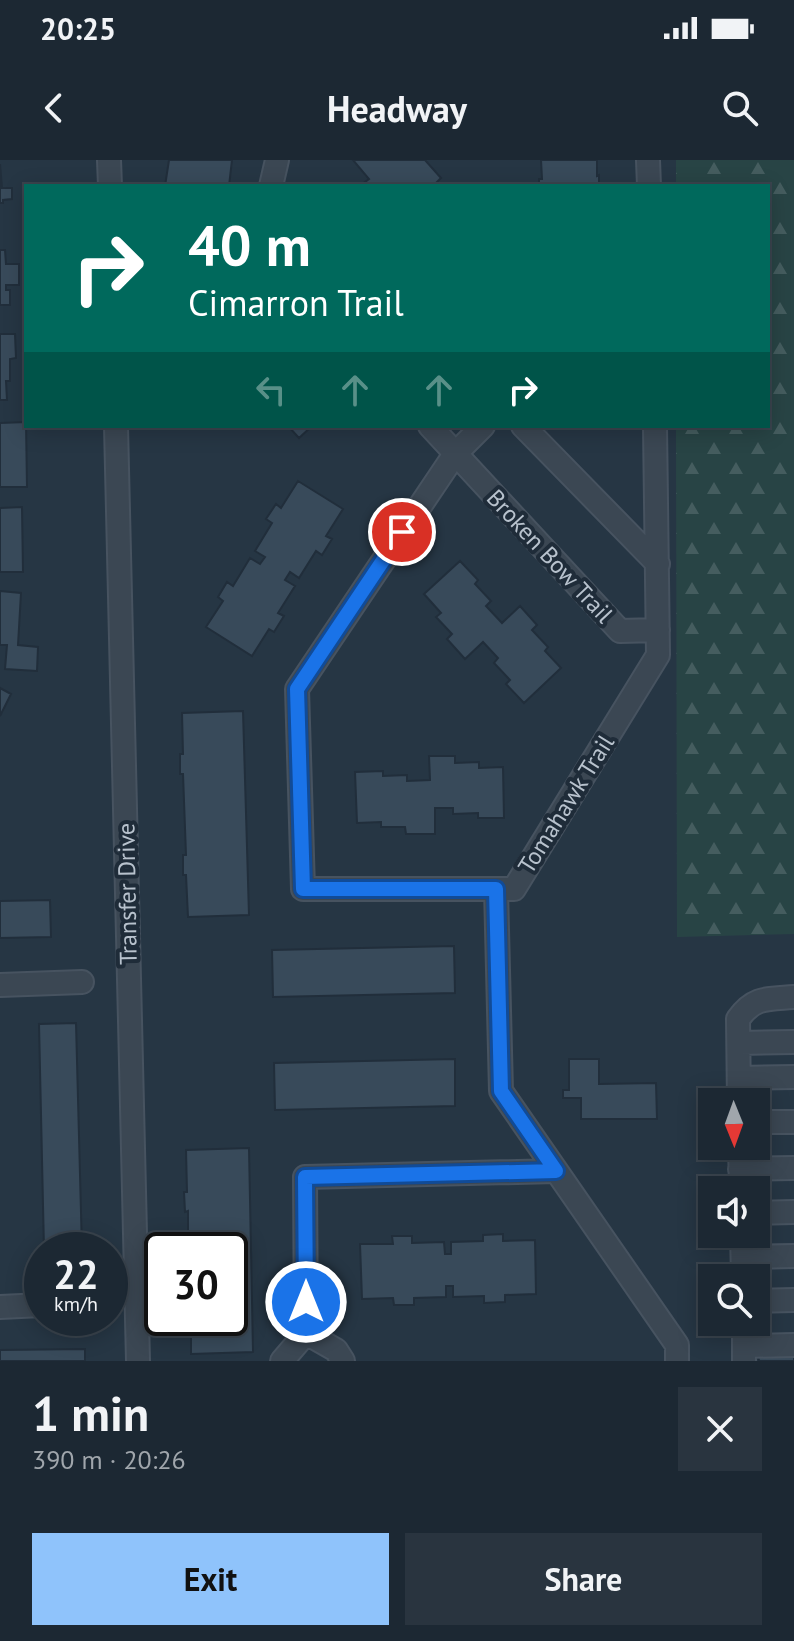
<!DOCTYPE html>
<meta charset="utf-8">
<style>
:root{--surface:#1c2833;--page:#29343f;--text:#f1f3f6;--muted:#a0a6ac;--line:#3a444e;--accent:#8fc3fb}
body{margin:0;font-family:"PT Sans",sans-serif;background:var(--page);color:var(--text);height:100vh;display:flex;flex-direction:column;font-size:30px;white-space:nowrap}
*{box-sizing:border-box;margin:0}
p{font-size:26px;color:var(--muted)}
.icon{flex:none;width:44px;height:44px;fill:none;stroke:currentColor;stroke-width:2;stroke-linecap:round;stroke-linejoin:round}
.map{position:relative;height:1201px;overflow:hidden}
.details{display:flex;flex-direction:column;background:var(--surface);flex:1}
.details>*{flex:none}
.top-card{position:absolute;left:24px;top:24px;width:746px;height:244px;border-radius:0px;box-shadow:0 4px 20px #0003,0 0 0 2px var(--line);background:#00695c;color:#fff;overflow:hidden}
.needle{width:52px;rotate:179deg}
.fabs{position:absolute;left:698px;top:928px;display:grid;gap:16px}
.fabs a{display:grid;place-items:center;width:72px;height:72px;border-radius:0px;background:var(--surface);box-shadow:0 4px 20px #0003,0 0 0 2px var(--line);font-size:40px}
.speed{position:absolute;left:24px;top:1072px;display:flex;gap:16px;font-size:40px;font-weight:700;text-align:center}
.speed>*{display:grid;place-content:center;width:104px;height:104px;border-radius:50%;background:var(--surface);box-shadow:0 4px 20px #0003,0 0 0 2px var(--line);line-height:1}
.speed small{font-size:20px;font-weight:400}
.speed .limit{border:4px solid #111;border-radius:12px;background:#fff;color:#111}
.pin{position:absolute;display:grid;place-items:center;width:68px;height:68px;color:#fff;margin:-34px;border:4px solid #fff;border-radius:50%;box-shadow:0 2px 8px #0007}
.me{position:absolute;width:88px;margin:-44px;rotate:0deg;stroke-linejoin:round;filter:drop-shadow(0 0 6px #0008)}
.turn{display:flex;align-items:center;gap:28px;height:168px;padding:0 32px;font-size:36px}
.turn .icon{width:104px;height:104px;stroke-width:2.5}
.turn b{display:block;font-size:56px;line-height:68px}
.lanes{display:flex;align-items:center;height:76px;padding:0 32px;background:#0003;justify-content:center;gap:40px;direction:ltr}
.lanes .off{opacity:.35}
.round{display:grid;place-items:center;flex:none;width:84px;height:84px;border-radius:0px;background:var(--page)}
.headline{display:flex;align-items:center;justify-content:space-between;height:136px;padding:0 32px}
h1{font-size:48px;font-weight:800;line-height:60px}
.button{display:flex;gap:16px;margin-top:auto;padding:16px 32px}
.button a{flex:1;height:92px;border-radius:0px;background:var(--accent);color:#111;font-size:32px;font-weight:800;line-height:92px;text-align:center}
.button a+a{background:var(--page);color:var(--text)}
.status{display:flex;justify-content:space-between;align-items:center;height:56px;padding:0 40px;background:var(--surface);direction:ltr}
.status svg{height:22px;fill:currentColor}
header{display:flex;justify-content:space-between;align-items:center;height:104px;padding:0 32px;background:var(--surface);font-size:36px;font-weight:800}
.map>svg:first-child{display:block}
</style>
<div class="status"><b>20:25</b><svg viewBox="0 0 49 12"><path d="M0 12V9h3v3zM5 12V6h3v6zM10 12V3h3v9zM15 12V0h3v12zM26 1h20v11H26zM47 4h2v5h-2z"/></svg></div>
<header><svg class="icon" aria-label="back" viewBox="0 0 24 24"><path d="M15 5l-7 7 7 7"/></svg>Headway<svg class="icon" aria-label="search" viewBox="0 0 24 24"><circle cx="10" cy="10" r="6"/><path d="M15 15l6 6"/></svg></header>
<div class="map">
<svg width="794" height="1201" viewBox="0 0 794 1201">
<defs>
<pattern id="forest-firs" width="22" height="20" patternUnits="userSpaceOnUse" patternTransform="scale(2)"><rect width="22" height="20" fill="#284445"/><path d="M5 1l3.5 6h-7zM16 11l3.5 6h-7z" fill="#455d5f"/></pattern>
</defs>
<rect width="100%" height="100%" fill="#263644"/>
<!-- forest -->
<path fill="url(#forest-firs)" d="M 676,0 L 794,0 L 794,774 L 677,777 L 676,266 L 768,266 L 768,26 L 676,26 Z"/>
<!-- building -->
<path fill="#384a5a" stroke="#212e3b" stroke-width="2" d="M 169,0 L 232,0 L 229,26 L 165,26 Z
M 353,0 L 425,0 L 441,18 L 433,26 L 368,26 L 365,22 L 369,19 Z
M 541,0 L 597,0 L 597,16 L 599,15 L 599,24 L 604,24 L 604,26 L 539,26 L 539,19 L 542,19 Z
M 0,4 L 2,28 L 12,28 L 12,39 L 3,40 L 3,43 L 0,43 Z
M 0,90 L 5,90 L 6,104 L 19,104 L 19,125 L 6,125 L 6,130 L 10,130 L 10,145 L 0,145 Z
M 0,174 L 15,174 L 16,198 L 10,199 L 10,221 L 6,221 L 7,240 L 0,240 Z
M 26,262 L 27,327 L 0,327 L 0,263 Z
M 288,266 L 312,266 L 299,278 Z
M 298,321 L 343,349 L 326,376 L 332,379 L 322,395 L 316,391 L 299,418 L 290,412 L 285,420 L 295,426 L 278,453 L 284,456 L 274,472 L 269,469 L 252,496 L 206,467 L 223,441 L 218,437 L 227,422 L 233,426 L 250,398 L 260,404 L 265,397 L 255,391 L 272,363 L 266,359 L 276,344 L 281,348 Z
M 22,347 L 23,412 L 0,412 L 0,348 Z
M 460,401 L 478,420 L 475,424 L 491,441 L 486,446 L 502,463 L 520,446 L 537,465 L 532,470 L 548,487 L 545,491 L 561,508 L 524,543 L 506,524 L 510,520 L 494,503 L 498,498 L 483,482 L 465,499 L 447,479 L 452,474 L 436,457 L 441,453 L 424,434 Z
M 0,431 L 21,433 L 18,485 L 38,487 L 37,511 L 5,509 L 7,485 L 0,485 Z
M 0,528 L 11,534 L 0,556 Z
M 243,551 L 249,755 L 188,757 L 186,715 L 183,715 L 183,695 L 186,695 L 183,614 L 180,614 L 180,594 L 183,594 L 182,553 Z
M 429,596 L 455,596 L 455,603 L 479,602 L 479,608 L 503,607 L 504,658 L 478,658 L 478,653 L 453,654 L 453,648 L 435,648 L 435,674 L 406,674 L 405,667 L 381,667 L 381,662 L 357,663 L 355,612 L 383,611 L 383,616 L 407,615 L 407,621 L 430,620 Z
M 50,740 L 51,777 L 0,778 L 0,741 Z
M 454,786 L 455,833 L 273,837 L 272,790 Z
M 76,863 L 82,1090 L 44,1090 L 39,864 Z
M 455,899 L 455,946 L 275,950 L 274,903 Z
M 569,899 L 599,899 L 599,924 L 656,923 L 657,959 L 581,959 L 581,938 L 563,938 L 563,930 L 569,930 Z
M 249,988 L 253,1192 L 191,1194 L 191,1158 L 230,1158 L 230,1090 L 188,1090 L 188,1051 L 185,1052 L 184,1032 L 187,1032 L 186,990 Z
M 503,1074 L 503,1081 L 535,1080 L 536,1134 L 505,1135 L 505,1142 L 484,1143 L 484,1136 L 453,1137 L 453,1126 L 446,1126 L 446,1137 L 414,1138 L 414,1145 L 394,1145 L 393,1138 L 362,1139 L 360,1084 L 393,1084 L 392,1076 L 412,1076 L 412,1083 L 444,1082 L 445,1094 L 451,1094 L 451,1082 L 483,1081 L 483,1075 Z
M 85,1189 L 85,1201 L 0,1201 L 0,1190 Z
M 782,1194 L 782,1197 L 794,1197 L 794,1201 L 759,1201 L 758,1195 Z"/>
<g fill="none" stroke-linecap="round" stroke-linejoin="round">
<!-- minor casing -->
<g stroke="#475360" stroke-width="26">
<path id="minor" d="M 109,0 L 110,26
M 648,0 L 649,26
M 271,26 L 277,0
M 116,266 L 138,1201
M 430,266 L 620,471 L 658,470
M 483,266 L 455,294 L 297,529 L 303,729 L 514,729 L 658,495 L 655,266
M 523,266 L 658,404
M 496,729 L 501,931 L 677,1185 L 677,1201
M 0,825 L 82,822
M 739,883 L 794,882
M 739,918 L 794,917
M 739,942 L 738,859 C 754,836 769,839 794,837
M 756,962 L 794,962
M 740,986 L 741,1030
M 740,1009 L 794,1008
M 756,1053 L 794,1052
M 742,1074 L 743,1118
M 743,1097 L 794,1096
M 756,1141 L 794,1140
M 0,1147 L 42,1145
M 306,1173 L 336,1190 L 343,1201
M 744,1186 L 794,1185
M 744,1200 L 744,1162
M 282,1201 L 306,1173 L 305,1017 L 556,1011"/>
</g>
<!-- minor -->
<use href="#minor" stroke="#3b4753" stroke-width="22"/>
</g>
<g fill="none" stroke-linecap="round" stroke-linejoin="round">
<!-- route casing -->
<g stroke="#114b97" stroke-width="20">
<path id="route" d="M 306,1142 L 305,1017 L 556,1011 L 501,931 L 496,729 L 303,729 L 297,529 L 402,372"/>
</g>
<!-- route -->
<use href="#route" stroke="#1a73e8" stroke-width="14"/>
</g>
<g text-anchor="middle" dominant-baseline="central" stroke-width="8" stroke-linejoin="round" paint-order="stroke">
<!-- street labels -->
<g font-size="24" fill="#b8c2cd" stroke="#1f2c39">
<text transform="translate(550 396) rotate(47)">Broken Bow Trail</text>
<text transform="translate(566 644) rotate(-58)">Tomahawk Trail</text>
<text transform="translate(127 734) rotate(-91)">Transfer Drive</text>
</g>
</g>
</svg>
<div class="fabs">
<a><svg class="needle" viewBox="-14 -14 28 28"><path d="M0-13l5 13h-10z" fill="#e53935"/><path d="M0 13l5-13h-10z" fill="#a0a6ac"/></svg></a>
<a><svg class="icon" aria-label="sound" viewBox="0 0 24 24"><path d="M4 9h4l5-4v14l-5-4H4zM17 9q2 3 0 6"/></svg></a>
<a><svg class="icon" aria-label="search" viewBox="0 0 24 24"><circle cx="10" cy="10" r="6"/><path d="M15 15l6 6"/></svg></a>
</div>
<div class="speed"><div>22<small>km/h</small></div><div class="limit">30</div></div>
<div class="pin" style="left:402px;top:372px;background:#d93025"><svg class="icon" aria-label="arrive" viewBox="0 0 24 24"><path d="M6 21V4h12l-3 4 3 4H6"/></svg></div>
<svg class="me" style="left:306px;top:1142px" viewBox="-20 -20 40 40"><circle r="17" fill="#1a73e8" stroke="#fff" stroke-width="3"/><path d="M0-11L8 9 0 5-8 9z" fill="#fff"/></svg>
<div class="top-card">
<div class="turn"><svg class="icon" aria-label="right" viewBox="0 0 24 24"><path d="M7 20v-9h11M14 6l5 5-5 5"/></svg><div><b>40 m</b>Cimarron Trail</div></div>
<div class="lanes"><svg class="icon off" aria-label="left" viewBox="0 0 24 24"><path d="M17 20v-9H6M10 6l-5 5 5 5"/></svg><svg class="icon off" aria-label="ahead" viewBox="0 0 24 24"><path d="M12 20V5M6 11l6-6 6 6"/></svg><svg class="icon off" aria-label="ahead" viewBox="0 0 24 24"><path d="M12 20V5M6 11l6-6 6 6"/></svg><svg class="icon" aria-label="right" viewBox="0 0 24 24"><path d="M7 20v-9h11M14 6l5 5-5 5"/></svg></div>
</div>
</div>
<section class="details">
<div class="headline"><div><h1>1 min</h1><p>390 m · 20:26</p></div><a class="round"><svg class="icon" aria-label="close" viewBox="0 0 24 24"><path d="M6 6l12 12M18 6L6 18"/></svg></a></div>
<div class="button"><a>Exit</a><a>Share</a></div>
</section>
